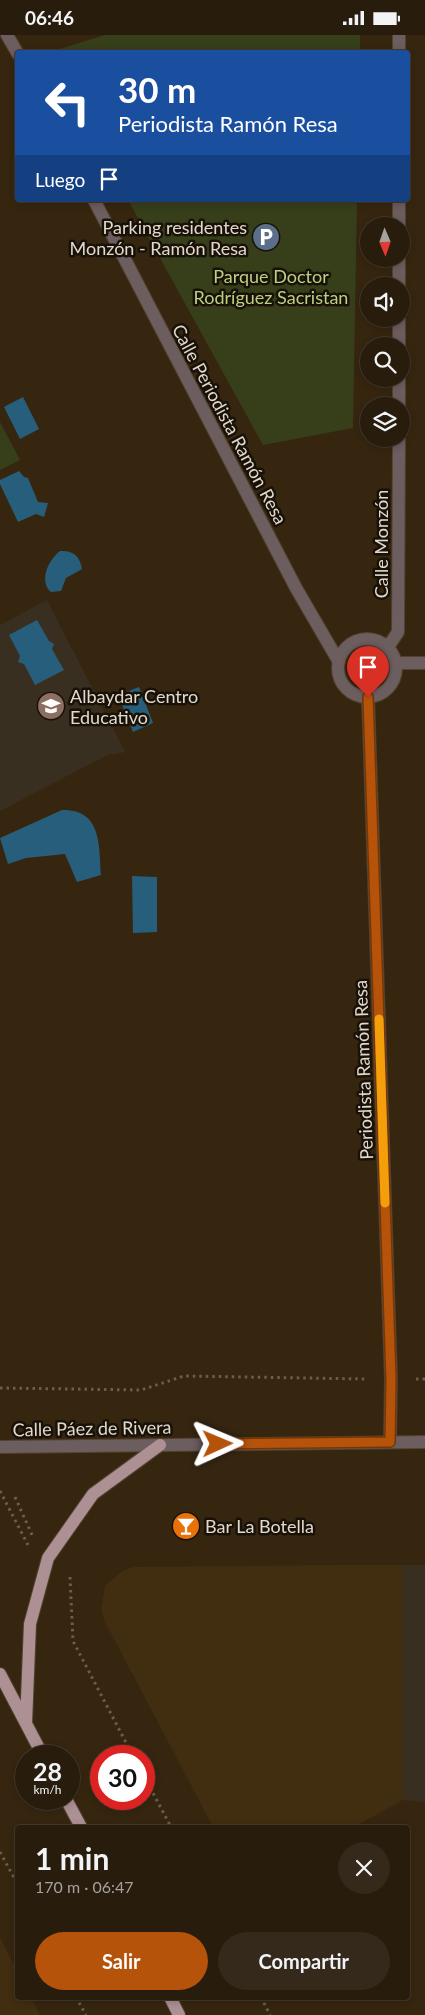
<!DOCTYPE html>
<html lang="es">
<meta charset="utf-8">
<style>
:root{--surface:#281c0c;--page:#34291a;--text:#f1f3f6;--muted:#a5a19d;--line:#443a2d;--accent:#b45309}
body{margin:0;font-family:Lato,sans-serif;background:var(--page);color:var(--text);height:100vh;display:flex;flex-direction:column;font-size:19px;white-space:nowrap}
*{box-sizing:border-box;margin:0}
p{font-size:16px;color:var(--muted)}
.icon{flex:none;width:28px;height:28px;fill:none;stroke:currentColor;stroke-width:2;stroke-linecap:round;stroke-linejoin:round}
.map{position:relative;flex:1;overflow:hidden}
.sheet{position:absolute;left:15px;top:1790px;width:395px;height:175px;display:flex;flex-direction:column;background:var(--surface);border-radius:5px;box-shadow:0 2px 8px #0003,0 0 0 1px var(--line)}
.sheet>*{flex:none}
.banner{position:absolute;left:15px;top:15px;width:395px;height:152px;border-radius:5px;box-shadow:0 2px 8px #0003,0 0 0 1px var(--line);background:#1a4fa0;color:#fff;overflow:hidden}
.needle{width:32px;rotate:178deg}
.tools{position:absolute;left:360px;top:182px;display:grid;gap:10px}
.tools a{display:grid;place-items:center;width:50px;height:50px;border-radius:50%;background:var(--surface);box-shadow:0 2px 8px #0003,0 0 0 1px var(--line);font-size:25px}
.speed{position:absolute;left:15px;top:1710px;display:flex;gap:10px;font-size:25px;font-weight:700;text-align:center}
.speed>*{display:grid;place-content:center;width:65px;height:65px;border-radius:50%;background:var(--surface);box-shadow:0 2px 8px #0003,0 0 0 1px var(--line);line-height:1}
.speed small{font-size:12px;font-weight:400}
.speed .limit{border:8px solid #d22;background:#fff;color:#111}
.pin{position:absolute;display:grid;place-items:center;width:42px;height:42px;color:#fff;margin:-51px -21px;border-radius:50% 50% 50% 0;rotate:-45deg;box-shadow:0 0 5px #0007}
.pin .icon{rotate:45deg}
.me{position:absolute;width:55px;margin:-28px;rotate:89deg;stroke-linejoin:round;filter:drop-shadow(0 0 4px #0008)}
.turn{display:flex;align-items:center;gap:18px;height:105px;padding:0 20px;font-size:22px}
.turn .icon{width:65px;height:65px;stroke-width:2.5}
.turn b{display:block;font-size:35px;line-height:42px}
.then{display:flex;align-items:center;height:48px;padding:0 20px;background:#0003;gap:10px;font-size:19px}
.round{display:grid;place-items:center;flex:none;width:52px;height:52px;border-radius:26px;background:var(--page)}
.summary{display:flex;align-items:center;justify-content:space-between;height:85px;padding:0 20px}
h1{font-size:30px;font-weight:700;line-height:38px}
.cta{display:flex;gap:10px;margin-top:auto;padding:10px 20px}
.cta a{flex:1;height:58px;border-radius:30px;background:var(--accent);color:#fff;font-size:20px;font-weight:700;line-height:58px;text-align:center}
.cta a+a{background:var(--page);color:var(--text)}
.status{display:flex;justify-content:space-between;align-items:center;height:35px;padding:0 25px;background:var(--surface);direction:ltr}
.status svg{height:14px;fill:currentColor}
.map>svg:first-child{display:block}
</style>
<div class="status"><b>06:46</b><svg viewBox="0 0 49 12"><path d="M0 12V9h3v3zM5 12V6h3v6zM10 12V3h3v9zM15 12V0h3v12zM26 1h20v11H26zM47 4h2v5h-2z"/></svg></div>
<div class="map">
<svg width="425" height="1980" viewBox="0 0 425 1980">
<rect width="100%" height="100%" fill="#362610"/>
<!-- built -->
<path fill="#412d10" d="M 340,1530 L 403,1530 L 403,1765 L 354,1792 L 213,1792 L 104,1585 L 101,1574 L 105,1551 L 122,1536 L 133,1532 Z
M 0,1902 L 17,1936 L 18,1962 L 31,1963 L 40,1980 L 0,1980 Z"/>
<!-- education -->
<path fill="#392f20" d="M 47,565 L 125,717 L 112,720 L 111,718 L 0,776 L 0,590 Z
M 403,1530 L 425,1530 L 425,1767 L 403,1765 Z"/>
<!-- green -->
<path fill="#363f1a" d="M 105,0 L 360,0 L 360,17 L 50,17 Z
M 128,165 L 357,165 L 353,393 L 263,410 Z
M 0,387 L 20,425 L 0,435 Z"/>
<!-- water -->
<path fill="#275e7c" d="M 23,362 L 39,394 L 20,404 L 4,372 Z
M 19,436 L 24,442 L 28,443 L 38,467 L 48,468 L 44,482 L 36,479 L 18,487 L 0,449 L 0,445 Z
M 60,516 C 73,515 80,521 82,534 L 66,543 L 61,556 L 51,557 C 38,546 49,524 60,516 Z
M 37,585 L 49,606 L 54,609 L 52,614 L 64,635 L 35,650 L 24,629 L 18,627 L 20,621 L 9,600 Z
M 139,652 L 153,688 L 133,697 L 118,660 Z
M 62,775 C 102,774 99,811 101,840 L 77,847 L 65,819 L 26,823 L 8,829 L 0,803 Z
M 132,841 L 157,842 L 157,897 L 133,898 Z"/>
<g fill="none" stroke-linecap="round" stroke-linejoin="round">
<!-- minor casing -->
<g stroke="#52422e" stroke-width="14">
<path id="minor" d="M 7,0 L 18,19
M 399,18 L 399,0
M 94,165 L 296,553 L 339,627
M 399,191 L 399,165
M 399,251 L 399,224
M 399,311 L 399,284
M 399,371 L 399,344
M338 633a29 29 0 1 1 58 0a29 29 0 1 1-58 0Z
M 388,612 L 398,597 L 399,404
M 396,628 L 425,628
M 368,662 L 391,1344 L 390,1407
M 0,1412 L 425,1407"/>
</g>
<!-- major casing -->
<g stroke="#52422e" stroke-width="14">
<path id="major" d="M 0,1639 L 43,1721
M 26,1688 L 30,1589 L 48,1523 L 93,1459 L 160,1410
M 66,1764 L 81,1792
M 170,1962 L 179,1980"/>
</g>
<!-- path -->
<path stroke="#6c5e4b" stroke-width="3" stroke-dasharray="2.5 4" stroke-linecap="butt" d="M 416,1344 L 425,1344
M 0,1353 L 141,1355 L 184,1341 L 367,1344
M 0,1456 L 28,1510
M 15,1462 L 33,1502
M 70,1542 L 73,1606 L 133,1721
M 144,1741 L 171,1792
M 0,1817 L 18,1850
M 76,1962 L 86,1980
M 261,1962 L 270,1980"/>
<!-- minor -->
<use href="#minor" stroke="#6c5d5f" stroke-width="12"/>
<!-- major -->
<use href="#major" stroke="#ad9094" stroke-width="12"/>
</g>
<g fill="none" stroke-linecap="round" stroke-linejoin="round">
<!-- route casing -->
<g stroke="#753606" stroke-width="12">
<path id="route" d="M 218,1409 L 390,1407 L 391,1344 L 368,662"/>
</g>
<!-- route -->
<use href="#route" stroke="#b45309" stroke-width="9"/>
<!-- slow -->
<path stroke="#f59e0b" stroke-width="9" d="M 379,984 L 385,1168"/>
</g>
<!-- icons -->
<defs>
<g id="parking-disc" transform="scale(1.4375)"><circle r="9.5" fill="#5c6f8a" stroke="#181108"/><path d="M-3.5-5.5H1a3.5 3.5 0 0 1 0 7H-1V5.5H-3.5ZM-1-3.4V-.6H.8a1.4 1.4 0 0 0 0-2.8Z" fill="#fff"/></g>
<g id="school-disc" transform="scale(1.4375)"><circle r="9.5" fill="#8d6e63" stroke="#181108"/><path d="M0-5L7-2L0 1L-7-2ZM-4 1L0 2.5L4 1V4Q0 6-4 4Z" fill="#fff"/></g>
<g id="bar-disc" transform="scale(1.4375)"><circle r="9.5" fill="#e8710a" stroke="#181108"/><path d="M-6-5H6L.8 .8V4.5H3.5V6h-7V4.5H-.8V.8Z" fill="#fff"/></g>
</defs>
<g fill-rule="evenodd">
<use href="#parking-disc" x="266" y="202"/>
<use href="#school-disc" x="51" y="671"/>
<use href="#bar-disc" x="186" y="1491"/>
</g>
<g text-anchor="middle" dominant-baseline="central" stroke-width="5" stroke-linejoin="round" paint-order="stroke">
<!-- poi labels -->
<g font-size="18" fill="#e2d8cb" stroke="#181108" text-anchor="start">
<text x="247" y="192" text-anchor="end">Parking residentes<tspan x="247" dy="21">Monzón - Ramón Resa</tspan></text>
<text x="70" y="661">Albaydar Centro<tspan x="70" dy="21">Educativo</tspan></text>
<text x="205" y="1491">Bar La Botella</text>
</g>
<!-- park labels -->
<g font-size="18" fill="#bcd080" stroke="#181108">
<text x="271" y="241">Parque Doctor<tspan x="271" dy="21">Rodríguez Sacristan</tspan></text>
</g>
<!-- street labels -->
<g font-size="18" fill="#e2d8cb" stroke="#181108">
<text transform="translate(230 389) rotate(62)">Calle Periodista Ramón Resa</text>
<text transform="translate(381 509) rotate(-90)">Calle Monzón</text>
<text transform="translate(363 1035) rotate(-92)">Periodista Ramón Resa</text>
<text transform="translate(92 1393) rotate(-1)">Calle Páez de Rivera</text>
</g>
</g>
</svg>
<div class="tools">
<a><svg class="needle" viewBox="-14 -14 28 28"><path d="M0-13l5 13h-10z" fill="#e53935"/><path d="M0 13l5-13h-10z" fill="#a5a19d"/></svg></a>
<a><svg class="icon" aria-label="sound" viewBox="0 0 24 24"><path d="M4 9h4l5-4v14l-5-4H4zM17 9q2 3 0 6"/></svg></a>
<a><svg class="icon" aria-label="search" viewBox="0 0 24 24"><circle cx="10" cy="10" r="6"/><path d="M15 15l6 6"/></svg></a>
<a><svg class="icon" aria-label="layers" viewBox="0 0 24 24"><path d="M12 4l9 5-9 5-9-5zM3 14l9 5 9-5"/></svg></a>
</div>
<div class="speed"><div>28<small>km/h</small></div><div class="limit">30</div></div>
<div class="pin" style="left:368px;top:662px;background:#d93025"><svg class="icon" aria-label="arrive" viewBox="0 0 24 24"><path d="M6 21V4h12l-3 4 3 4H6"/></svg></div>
<svg class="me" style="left:218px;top:1409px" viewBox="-20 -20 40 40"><path d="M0-17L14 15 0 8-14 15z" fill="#b45309" stroke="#fff" stroke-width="4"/></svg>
<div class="banner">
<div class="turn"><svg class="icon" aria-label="left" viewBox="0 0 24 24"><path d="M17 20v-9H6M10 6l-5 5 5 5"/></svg><div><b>30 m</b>Periodista Ramón Resa</div></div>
<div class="then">Luego<svg class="icon" aria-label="arrive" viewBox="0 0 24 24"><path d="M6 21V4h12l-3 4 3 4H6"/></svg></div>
</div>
<section class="sheet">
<div class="summary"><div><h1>1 min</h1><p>170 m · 06:47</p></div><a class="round"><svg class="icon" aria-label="close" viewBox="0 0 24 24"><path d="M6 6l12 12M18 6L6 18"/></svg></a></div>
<div class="cta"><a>Salir</a><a>Compartir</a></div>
</section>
</div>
